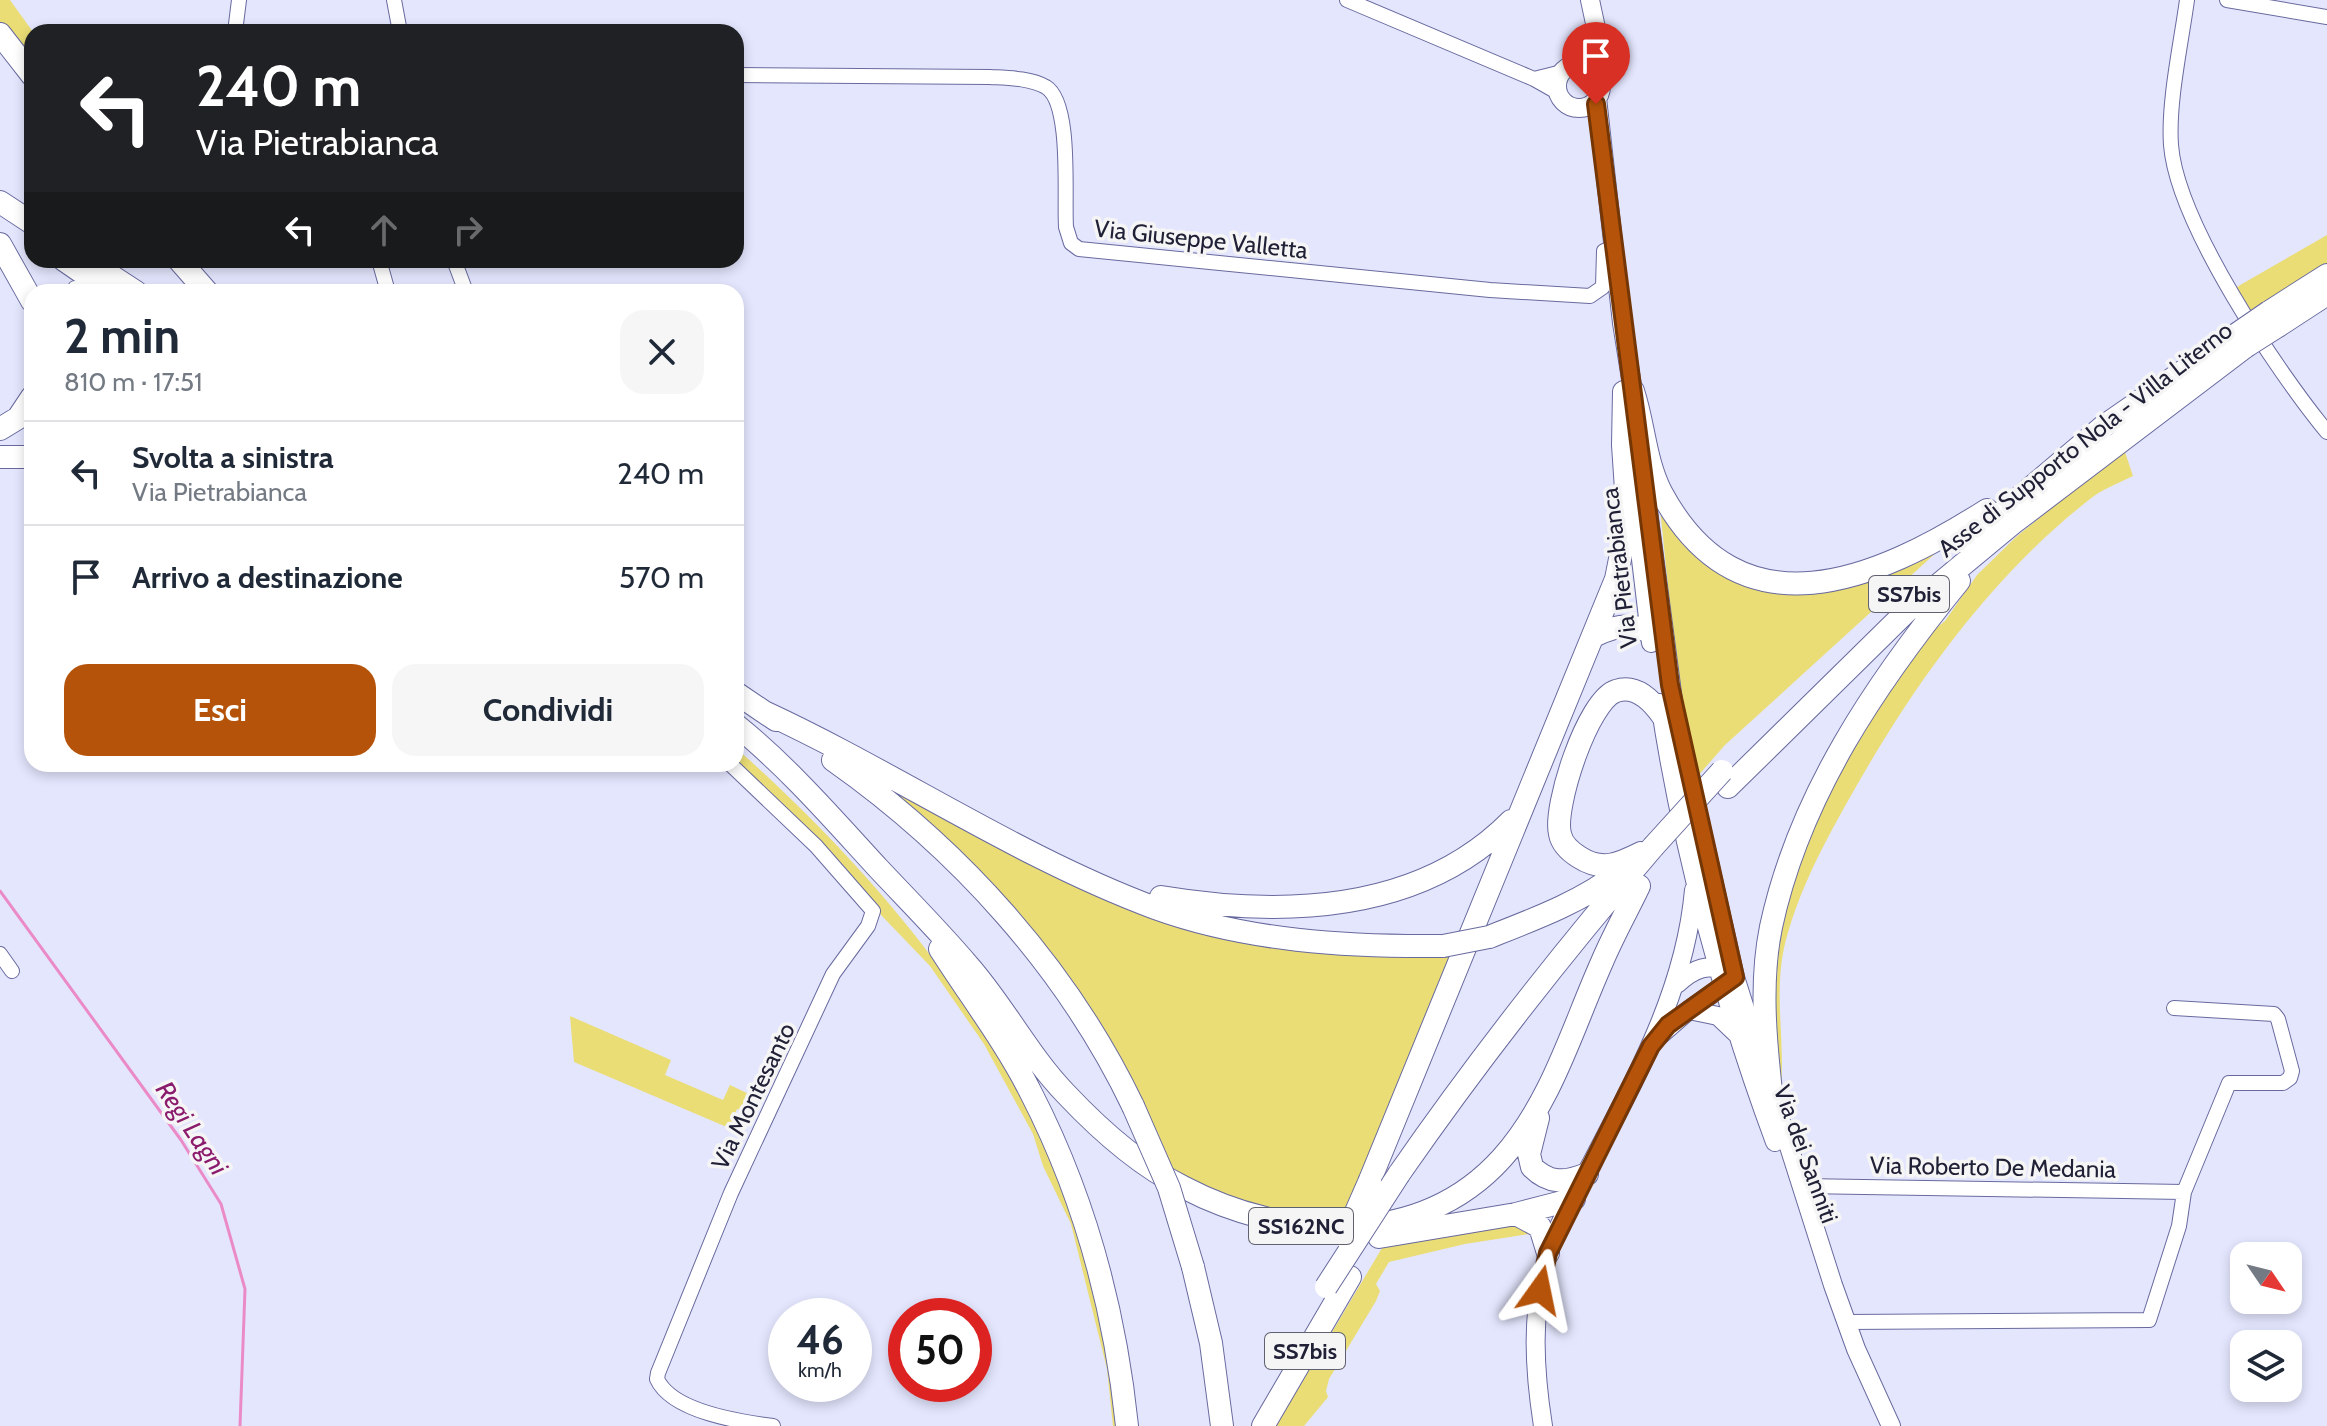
<!DOCTYPE html>
<html lang="it">
<meta charset="utf-8">
<style>
:root{--surface:#fff;--page:#f6f6f7;--text:#1f2937;--muted:#747a83;--line:#e0e1e3;--accent:#b45309}
body{margin:0;font-family:Cabin,sans-serif;background:var(--page);color:var(--text);height:100vh;display:flex;flex-direction:column;font-size:30px;white-space:nowrap}
*{box-sizing:border-box;margin:0}
p{font-size:26px;color:var(--muted)}
.icon{flex:none;width:44px;height:44px;fill:none;stroke:currentColor;stroke-width:2;stroke-linecap:round;stroke-linejoin:round}
.map{position:relative;flex:1;overflow:hidden}
.sheet{position:absolute;left:24px;top:284px;width:720px;height:488px;display:flex;flex-direction:column;background:var(--surface);border-radius:24px;box-shadow:0 4px 12px #0003}
.sheet>*{flex:none}
.banner{position:absolute;left:24px;top:24px;width:720px;height:244px;border-radius:24px;box-shadow:0 4px 12px #0003;background:#202124;color:#fff;overflow:hidden}
.needle{width:52px;rotate:125deg}
.buttons{position:absolute;left:2230px;top:1242px;display:grid;gap:16px}
.buttons a{display:grid;place-items:center;width:72px;height:72px;border-radius:16px;background:var(--surface);box-shadow:0 4px 12px #0003;font-size:40px}
.speed{position:absolute;left:768px;top:1298px;display:flex;gap:16px;font-size:40px;font-weight:700;text-align:center}
.speed>*{display:grid;place-content:center;width:104px;height:104px;border-radius:50%;background:var(--surface);box-shadow:0 4px 12px #0003;line-height:1}
.speed small{font-size:20px;font-weight:400}
.speed .limit{border:12px solid #d22;background:#fff;color:#111}
.pin{position:absolute;display:grid;place-items:center;width:68px;height:68px;color:#fff;margin:-82px -34px;border-radius:50% 50% 50% 0;rotate:-45deg;box-shadow:0 0 8px #0007}
.pin .icon{rotate:45deg}
.me{position:absolute;width:88px;margin:-44px;rotate:12deg;stroke-linejoin:round;filter:drop-shadow(0 0 6px #0008)}
.turn{display:flex;align-items:center;gap:28px;height:168px;padding:0 40px;font-size:36px}
.turn .icon{width:104px;height:104px;stroke-width:2.5}
.turn b{display:block;font-size:56px;line-height:68px}
.lanes{display:flex;align-items:center;height:76px;padding:0 40px;background:#0003;justify-content:center;gap:40px;direction:ltr}
.lanes .off{opacity:.35}
.round{display:grid;place-items:center;flex:none;width:84px;height:84px;border-radius:24px;background:var(--page)}
.overview{display:flex;align-items:center;justify-content:space-between;height:136px;padding:0 40px}
h1{font-size:48px;font-weight:700;line-height:60px}
.primary-button{display:flex;gap:16px;margin-top:auto;padding:16px 40px}
.primary-button a{flex:1;height:92px;border-radius:24px;background:var(--accent);color:#fff;font-size:32px;font-weight:700;line-height:92px;text-align:center}
.primary-button a+a{background:var(--page);color:var(--text)}
ul{padding:0;list-style:none}
li{display:flex;align-items:center;gap:24px;height:104px;padding:0 40px;border-top:2px solid var(--line)}
li div{flex:1}
li b{display:block;font-size:30px}
li em{font-style:normal}
.map>svg:first-child{display:block}
</style>
<div class="map">
<svg width="2327" height="1426" viewBox="0 0 2327 1426">
<rect width="100%" height="100%" fill="#e4e6fe"/>
<!-- green -->
<path fill="#eadd76" d="M 0,0 L 10,0 L 33,32 L 32,73 L 0,31 Z
M 2327,235 L 2327,263 L 2249,312 L 2235,288 Z
M 2124,449 L 2133,476 C 2119,483 2102,489 2090,499 C 1988,579 1912,687 1849,799 C 1822,847 1797,894 1784,948 C 1774,995 1785,1041 1781,1087 L 1772,1032 L 1776,948 L 1791,879 L 1850,745 L 1921,640 L 1945,621 L 1977,575 L 2016,537 Z
M 1660,508 L 1679,535 L 1821,592 L 1850,586 L 1950,540 L 1725,745 L 1696,778 L 1675,655 Z
M 736,748 C 890,885 1023,1050 1087,1248 C 1105,1301 1112,1370 1124,1426 L 1113,1426 L 1107,1369 L 1071,1224 L 1043,1166 L 1033,1134 L 984,1044 L 930,966 L 736,764 Z
M 892,791 L 1001,849 L 1334,954 L 1385,957 L 1458,952 L 1342,1224 L 1280,1218 L 1172,1174 L 975,869 Z
M 570,1016 L 671,1060 L 665,1075 L 723,1100 L 730,1085 L 751,1095 L 744,1111 L 737,1109 L 729,1128 L 574,1062 Z
M 1514,1221 L 1536,1233 L 1465,1244 L 1389,1262 L 1376,1284 L 1380,1291 L 1376,1301 L 1329,1379 L 1326,1391 L 1328,1397 L 1304,1426 L 1276,1426 L 1382,1248 Z"/>
<g fill="none" stroke-linecap="round" stroke-linejoin="round">
<!-- stream -->
<path stroke="#ea8bc8" stroke-width="3" d="M 0,891 L 181,1140 L 221,1204 L 245,1289 L 240,1426"/>
<!-- minor casing -->
<g stroke="#686a9e" stroke-width="16">
<path id="minor" d="M 394,0 L 400,32
M 1347,0 L 1534,79 L 1557,92
M 2187,0 C 2181,44 2168,102 2171,145 C 2177,223 2277,371 2327,432
M 2227,0 L 2327,17
M 235,32 L 239,0
M 736,75 L 990,77 C 1008,78 1030,78 1046,87 C 1072,103 1064,196 1066,227 L 1071,243 L 1079,249 L 1490,290 L 1590,296 L 1603,287 L 1604,251 L 1615,246
M 1534,79 L 1562,72
M 379,260 L 388,292
M 454,260 L 466,292
M 73,292 L 75,288
M 730,764 L 816,846 L 873,911 L 868,926 L 833,974 L 731,1193 L 658,1373 L 657,1379 C 672,1412 741,1422 773,1426
M 0,954 L 12,971
M 1802,1186 L 2184,1192 L 2229,1083 L 2283,1083 L 2290,1078 L 2292,1071 L 2278,1019 L 2274,1014 L 2174,1008
M 1846,1322 L 2149,1320 L 2179,1226 L 2184,1192"/>
</g>
<!-- major casing -->
<g stroke="#686a9e" stroke-width="20">
<path id="major" d="M 1590,0 L 1596,28 L 1595,71
M1557 86a22 22 0 1 1 44 0a22 22 0 1 1-44 0Z
M 1597,98 L 1622,323 L 1635,404
M 1641,457 L 1674,708 L 1735,977 L 1833,1285 L 1856,1349 L 1891,1426
M 1635,509 L 1651,643
M 1660,703 C 1681,846 1725,1008 1775,1142
M 1677,984 C 1693,969 1709,961 1730,974
M 1689,1010 L 1733,979
M 1658,1037 L 1689,1010 L 1718,1016 L 1738,1035
M 1543,1426 C 1534,1368 1531,1314 1547,1257 C 1556,1227 1575,1196 1589,1168 C 1635,1079 1685,992 1694,890"/>
</g>
<!-- highway casing -->
<g stroke="#686a9e" stroke-width="24">
<path id="highway" d="M 0,34 L 32,75
M 0,202 L 32,223
M 0,244 L 32,301
M 64,260 L 96,282
M 87,260 L 136,292
M 179,260 L 207,292
M 2269,312 L 2327,275
M 2278,326 L 2327,294
M 1633,391 C 1644,424 1645,461 1661,492 C 1740,640 1877,580 1987,510
M 0,429 L 18,418 L 32,397
M 0,457 L 32,457
M 1966,543 L 2104,426 L 2237,334
M 1596,635 C 1622,622 1638,623 1663,640
M 736,693 L 776,720
M 764,712 C 896,773 1018,857 1155,908 C 1246,941 1347,947 1443,946
M 736,725 C 788,767 833,819 878,868 C 908,900 939,931 967,964 C 1003,1004 1028,1055 1066,1094 C 1098,1128 1141,1166 1183,1187 C 1284,1240 1419,1250 1502,1158 C 1552,1102 1572,1029 1602,962 C 1613,936 1627,911 1639,886
M 833,760 C 958,848 1067,968 1133,1106
M 1728,787 L 1908,610 L 2013,523 L 2245,347
M 1641,853 C 1619,864 1602,872 1579,857 C 1571,852 1562,844 1560,834 C 1553,807 1588,700 1616,691 C 1636,684 1652,701 1662,715
M 1161,897 C 1282,917 1419,914 1511,821
M 1489,937 C 1535,919 1581,902 1620,872
M 940,949 C 970,996 1006,1043 1031,1093 C 1085,1198 1115,1310 1127,1426
M 1771,1091 C 1765,1037 1760,981 1771,927 C 1799,796 1876,683 1959,581
M 1538,1118 L 1529,1154 L 1532,1167 C 1549,1184 1565,1183 1587,1174
M 1399,1174 C 1478,1060 1563,952 1653,847
M 1370,1180 L 1616,579 L 1628,519 L 1623,445 L 1624,392
M 1516,1214 L 1574,1199
M 1379,1237 L 1516,1214 L 1540,1227 L 1548,1253
M 1193,1267 L 1211,1343 L 1222,1426
M 1263,1426 L 1350,1277"/>
</g>
<!-- minor -->
<use href="#minor" stroke="#fff" stroke-width="14"/>
<!-- major -->
<use href="#major" stroke="#fff" stroke-width="18"/>
<!-- highway -->
<use href="#highway" stroke="#fff" stroke-width="22"/>
<!-- highway-bridge casing -->
<g stroke="#686a9e" stroke-width="24" stroke-linecap="butt">
<path id="highway-bridge" d="M 2237,334 L 2269,312
M 2245,347 L 2278,326
M 1653,847 L 1722,771
M 1443,946 L 1489,937
M 1133,1106 L 1169,1188 L 1193,1267
M 1345,1237 L 1370,1180
M 1326,1287 L 1399,1174"/>
</g>
<!-- highway-bridge -->
<use href="#highway-bridge" stroke="#fff" stroke-width="22"/>
</g>
<g fill="none" stroke-linecap="round" stroke-linejoin="round">
<!-- route casing -->
<g stroke="#753606" stroke-width="20">
<path id="route" d="M 1540,1290 L 1548,1253 L 1651,1046 L 1668,1025 L 1735,977 L 1670,685 L 1596,104"/>
</g>
<!-- route -->
<use href="#route" stroke="#b45309" stroke-width="14"/>
</g>
<g text-anchor="middle" dominant-baseline="central" stroke-width="7" stroke-linejoin="round" paint-order="stroke">
<!-- shield labels -->
<g fill="#f5f5f5" stroke="#606170" stroke-width="2">
<rect x="1869" y="576" width="80" height="36" rx="6"/>
<rect x="1249" y="1208" width="104" height="36" rx="6"/>
<rect x="1265" y="1333" width="80" height="36" rx="6"/>
</g>
<g font-size="22" font-weight="bold" fill="#202137">
<text x="1909" y="594">SS7bis</text>
<text x="1301" y="1226">SS162NC</text>
<text x="1305" y="1351">SS7bis</text>
</g>
<!-- street labels -->
<g font-size="24" fill="#202137" stroke="#f5f5f5">
<text transform="translate(1201 239) rotate(6)">Via Giuseppe Valletta</text>
<text transform="translate(2085 439) rotate(-38)">Asse di Supporto Nola - Villa Literno</text>
<text transform="translate(1619 568) rotate(-97)">Via Pietrabianca</text>
<text transform="translate(753 1096) rotate(-64)">Via Montesanto</text>
<text transform="translate(1806 1154) rotate(70)">Via dei Sanniti</text>
<text transform="translate(1993 1167) rotate(1)">Via Roberto De Medania</text>
</g>
<!-- water labels -->
<g font-size="26" font-style="italic" fill="#8b1b6c" stroke="#f5f5f5">
<text transform="translate(192 1128) rotate(56)">Regi Lagni</text>
</g>
</g>
</svg>
<div class="buttons">
<a><svg class="needle" viewBox="-14 -14 28 28"><path d="M0-13l5 13h-10z" fill="#e53935"/><path d="M0 13l5-13h-10z" fill="#747a83"/></svg></a>
<a><svg class="icon" aria-label="layers" viewBox="0 0 24 24"><path d="M12 4l9 5-9 5-9-5zM3 14l9 5 9-5"/></svg></a>
</div>
<div class="speed"><div>46<small>km/h</small></div><div class="limit">50</div></div>
<div class="pin" style="left:1596px;top:104px;background:#d93025"><svg class="icon" aria-label="arrive" viewBox="0 0 24 24"><path d="M6 21V4h12l-3 4 3 4H6"/></svg></div>
<svg class="me" style="left:1540px;top:1290px" viewBox="-20 -20 40 40"><path d="M0-17L14 15 0 8-14 15z" fill="#b45309" stroke="#fff" stroke-width="4"/></svg>
<div class="banner">
<div class="turn"><svg class="icon" aria-label="left" viewBox="0 0 24 24"><path d="M17 20v-9H6M10 6l-5 5 5 5"/></svg><div><b>240 m</b>Via Pietrabianca</div></div>
<div class="lanes"><svg class="icon" aria-label="left" viewBox="0 0 24 24"><path d="M17 20v-9H6M10 6l-5 5 5 5"/></svg><svg class="icon off" aria-label="ahead" viewBox="0 0 24 24"><path d="M12 20V5M6 11l6-6 6 6"/></svg><svg class="icon off" aria-label="right" viewBox="0 0 24 24"><path d="M7 20v-9h11M14 6l5 5-5 5"/></svg></div>
</div>
<section class="sheet">
<div class="overview"><div><h1>2 min</h1><p>810 m · 17:51</p></div><a class="round"><svg class="icon" aria-label="close" viewBox="0 0 24 24"><path d="M6 6l12 12M18 6L6 18"/></svg></a></div>
<ul>
<li><svg class="icon" aria-label="left" viewBox="0 0 24 24"><path d="M17 20v-9H6M10 6l-5 5 5 5"/></svg><div><b>Svolta a sinistra</b><p>Via Pietrabianca</p></div><em>240 m</em></li>
<li><svg class="icon" aria-label="arrive" viewBox="0 0 24 24"><path d="M6 21V4h12l-3 4 3 4H6"/></svg><div><b>Arrivo a destinazione</b></div><em>570 m</em></li>
</ul>
<div class="primary-button"><a>Esci</a><a>Condividi</a></div>
</section>
</div>
